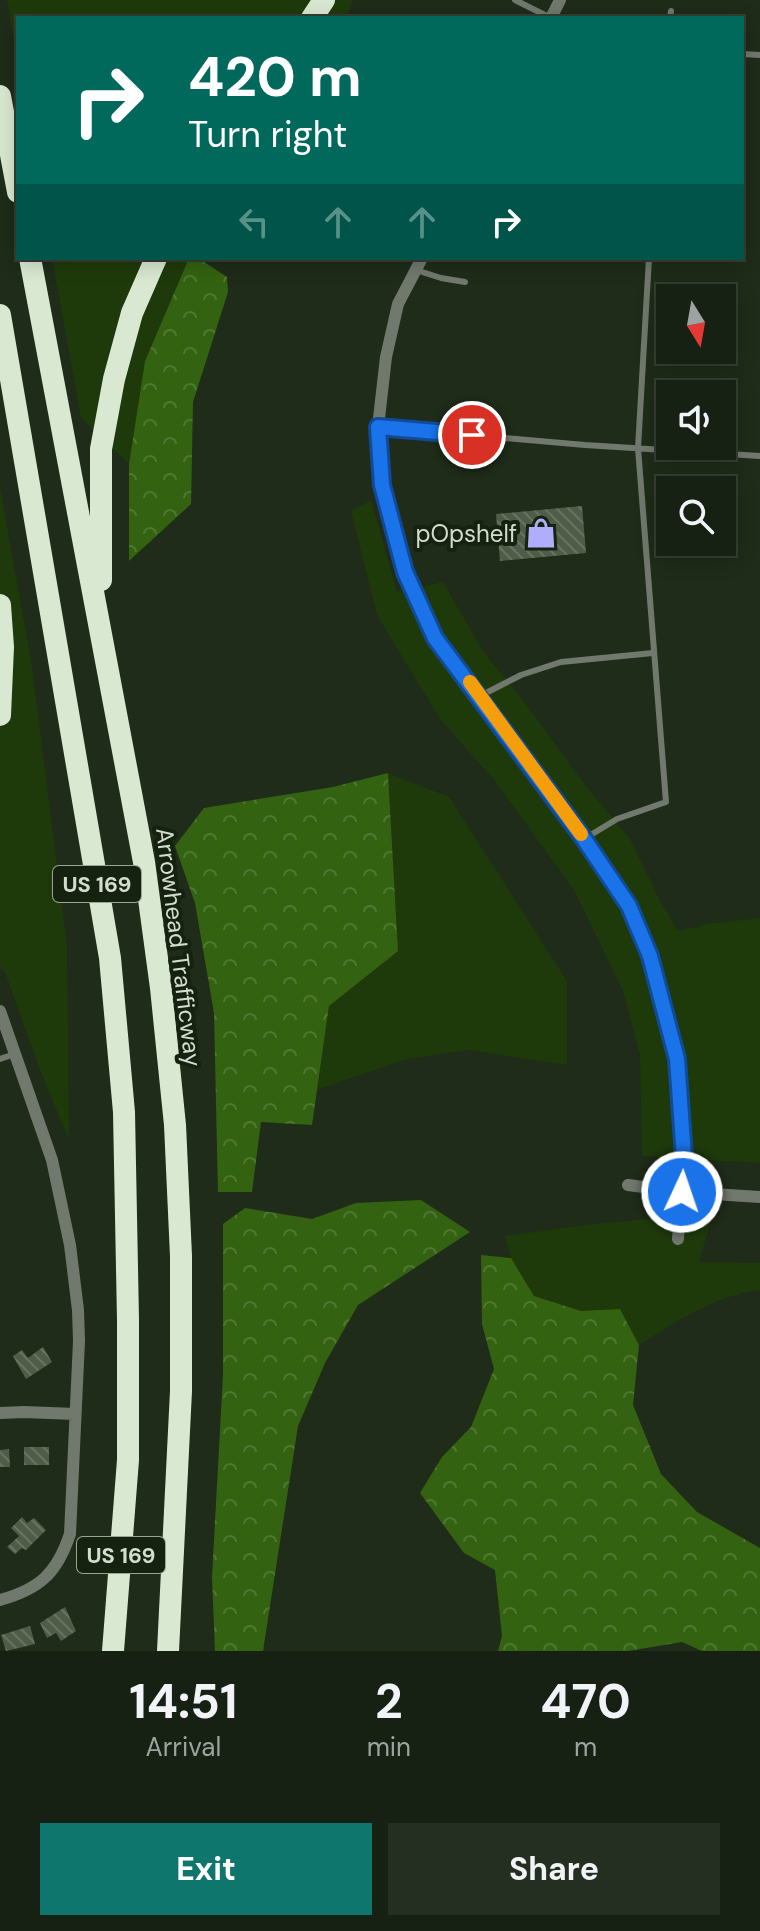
<!DOCTYPE html>
<style>
:root{--surface:#172113;--page:#242e21;--text:#f1f3f6;--muted:#9ea3a0;--line:#363e33;--accent:#0f766e}
body{margin:0;font-family:"DM Sans",sans-serif;background:var(--page);color:var(--text);height:100vh;display:flex;flex-direction:column;font-size:30px;white-space:nowrap}
*{box-sizing:border-box;margin:0}
p{font-size:26px;color:var(--muted)}
.icon{flex:none;width:44px;height:44px;fill:none;stroke:currentColor;stroke-width:2;stroke-linecap:round;stroke-linejoin:round}
.map{position:relative;height:1651px;overflow:hidden}
.sheet{display:flex;flex-direction:column;background:var(--surface);flex:1}
.sheet>*{flex:none}
.guide{position:absolute;left:16px;top:16px;width:728px;height:244px;border-radius:0px;box-shadow:0 4px 20px #0003,0 0 0 2px var(--line);background:#00695c;color:#fff;overflow:hidden}
.needle{width:52px;rotate:169deg}
.tools{position:absolute;left:656px;top:284px;display:grid;gap:16px}
.tools a{display:grid;place-items:center;width:80px;height:80px;border-radius:0px;background:var(--surface);box-shadow:0 4px 20px #0003,0 0 0 2px var(--line);font-size:40px}
.pin{position:absolute;display:grid;place-items:center;width:68px;height:68px;color:#fff;margin:-34px;border:4px solid #fff;border-radius:50%;box-shadow:0 2px 8px #0007}
.me{position:absolute;width:88px;margin:-44px;rotate:3deg;stroke-linejoin:round;filter:drop-shadow(0 0 6px #0008)}
.turn{display:flex;align-items:center;gap:28px;height:168px;padding:0 40px;font-size:36px}
.turn .icon{width:104px;height:104px;stroke-width:2.5}
.turn b{display:block;font-size:56px;line-height:68px}
.lanes{display:flex;align-items:center;height:76px;padding:0 40px;background:#0003;justify-content:center;gap:40px;direction:ltr}
.lanes .off{opacity:.35}
.eta{display:flex;justify-content:space-evenly;align-items:center;height:136px;text-align:center}
.eta b{font-size:48px;font-weight:700;line-height:56px}
.action{display:flex;gap:16px;margin-top:auto;padding:16px 40px}
.action a{flex:1;height:92px;border-radius:0px;background:var(--accent);color:#fff;font-size:32px;font-weight:700;line-height:92px;text-align:center}
.action a+a{background:var(--page);color:var(--text)}
.map>svg:first-child{display:block}
</style>
<div class="map">
<svg width="760" height="1651" viewBox="0 0 760 1651">
<defs>
<pattern id="forest-crowns" width="20" height="18" patternUnits="userSpaceOnUse" patternTransform="scale(2)"><rect width="20" height="18" fill="#336210"/><path d="M2 6a3 3 0 1 1 6 0M12 15a3 3 0 1 1 6 0" fill="none" stroke="#507832"/></pattern>
<pattern id="building-back-hatch" width="6" height="6" patternUnits="userSpaceOnUse" patternTransform="scale(2)"><rect width="6" height="6" fill="#4f5d48"/><path d="M-1 5l2 2M0 0l6 6M5-1l2 2" fill="none" stroke="#677461"/></pattern>
</defs>
<rect width="100%" height="100%" fill="#1f2c19"/>
<!-- grass -->
<path fill="#1e3a0a" d="M 7,0 L 353,0 L 346,18 L 18,18 L 18,65 Z
M 52,258 L 189,258 L 145,360 L 129,464 L 81,418 Z
M 0,487 L 32,667 L 67,946 L 69,1140 L 40,1070 L 5,972 L 0,968 Z
M 371,500 L 397,592 L 443,582 L 482,650 L 528,707 L 585,785 L 630,839 L 660,901 L 678,931 L 708,924 L 760,918 L 760,1163 L 642,1156 L 640,1055 L 623,991 L 574,890 L 495,781 L 440,719 L 377,615 L 351,511 Z
M 388,773 L 449,797 L 567,981 L 567,1065 L 469,1050 L 407,1059 L 317,1090 L 329,1006 L 398,950 Z
M 713,1213 L 699,1262 L 760,1263 L 760,1290 C 716,1295 675,1322 639,1345 L 620,1309 L 581,1311 L 534,1296 L 511,1258 L 505,1236 L 595,1224 Z"/>
<!-- forest -->
<path fill="url(#forest-crowns)" d="M 189,258 L 198,258 L 227,277 L 228,292 L 193,402 L 191,504 L 129,561 L 129,464 L 145,361 Z
M 388,773 L 398,951 L 329,1006 L 312,1125 L 261,1122 L 252,1192 L 218,1192 L 214,1013 L 195,903 L 175,846 L 204,808 L 333,787 Z
M 421,1200 L 470,1232 L 358,1305 L 325,1363 L 298,1426 L 263,1651 L 215,1651 L 212,1577 L 223,1375 L 223,1224 L 245,1208 L 312,1219 L 356,1203 Z
M 481,1255 L 511,1258 L 534,1296 L 581,1311 L 620,1309 L 639,1345 L 633,1405 L 661,1474 L 697,1512 L 760,1548 L 760,1651 L 702,1651 L 682,1642 L 628,1651 L 498,1651 L 502,1636 L 495,1570 L 464,1553 L 420,1493 L 442,1457 L 471,1427 L 494,1369 L 482,1324 Z"/>
<!-- building -->
<path fill="url(#building-back-hatch)" d="M 582,506 L 586,553 L 500,561 L 496,514 Z
M 43,1347 L 52,1362 L 26,1379 L 13,1356 L 22,1350 L 28,1358 Z
M 24,1447 L 49,1447 L 49,1465 L 24,1465 Z
M 9,1449 L 10,1467 L 0,1467 L 0,1450 Z
M 22,1517 L 27,1523 L 34,1518 L 46,1530 L 26,1550 L 22,1548 L 15,1554 L 7,1547 L 19,1536 L 11,1528 Z
M 65,1607 L 76,1631 L 61,1641 L 56,1633 L 47,1638 L 40,1623 Z
M 30,1626 L 35,1644 L 6,1651 L 1,1635 Z"/>
<g fill="none" stroke-linecap="round" stroke-linejoin="round">
<!-- service -->
<path stroke="#71786e" stroke-width="6" d="M 515,0 L 551,18
M 670,18 L 671,11
M 742,54 L 760,55
M 416,270 L 441,278 L 465,282
M 378,427 L 585,445 L 760,456
M 480,696 L 521,675 L 561,662 L 653,653
M 584,839 L 617,819 L 666,802 L 638,448 L 649,258
M 0,1059 L 15,1054"/>
<!-- minor -->
<path stroke="#71786e" stroke-width="12" d="M 551,18 L 560,0
M 422,258 L 398,304 L 386,357 L 378,427 L 382,485 L 405,572 L 435,638 L 584,839 L 629,906 L 650,956 L 677,1059 L 684,1157 L 678,1239
M 0,1011 L 52,1160 L 70,1245 L 78,1310 L 79,1341 L 70,1534 C 57,1573 40,1589 0,1600
M 628,1185 L 682,1192 L 760,1197
M 0,1413 L 24,1412 L 75,1414"/>
<!-- motorway -->
<path stroke="#d9e9d1" stroke-width="22" d="M 312,18 L 324,0
M 0,96 L 18,192
M 30,258 L 144,862 L 161,988 L 175,1125 L 181,1256 L 181,1391 L 168,1651
M 0,315 L 110,958 L 124,1112 L 128,1320 L 128,1460 L 113,1651
M 101,580 L 101,449 L 114,379 L 132,313 L 156,258
M 0,605 L 3,647 L 0,715"/>
</g>
<g fill="none" stroke-linecap="round" stroke-linejoin="round">
<!-- route casing -->
<g stroke="#114b97" stroke-width="20">
<path id="route" d="M 472,435 L 378,427 L 382,485 L 405,572 L 435,638 L 584,839 L 629,906 L 650,956 L 677,1059 L 684,1157 L 682,1192"/>
</g>
<!-- route -->
<use href="#route" stroke="#1a73e8" stroke-width="14"/>
<!-- slow -->
<path stroke="#f59e0b" stroke-width="14" d="M 470,682 L 581,834"/>
</g>
<!-- icons -->
<defs>
<g id="shop-bare" transform="scale(2.4)"><path d="M-5-2.5h2.3a2.7 3.5 0 0 1 5.4 0H5L5.5 6h-11ZM-1.5-2.5h3a1.5 2.3 0 0 0-3 0Z" fill="#b0adfa" stroke="#162210" stroke-width="2.5" paint-order="stroke"/></g>
</defs>
<g fill-rule="evenodd">
<use href="#shop-bare" x="541" y="533"/>
</g>
<g text-anchor="middle" dominant-baseline="central" stroke-width="8" stroke-linejoin="round" paint-order="stroke">
<!-- shield labels -->
<g fill="#162210" stroke="#9ba496" stroke-width="2">
<rect x="53" y="866" width="88" height="36" rx="6"/>
<rect x="77" y="1537" width="88" height="36" rx="6"/>
</g>
<g font-size="22" font-weight="bold" fill="#d4dcd0">
<text x="97" y="884">US 169</text>
<text x="121" y="1555">US 169</text>
</g>
<!-- poi labels -->
<g font-size="24" fill="#d4dcd0" stroke="#162210" text-anchor="end">
<text x="517" y="533">pOpshelf</text>
</g>
<!-- street labels -->
<g font-size="24" fill="#d4dcd0" stroke="#162210">
<text transform="translate(179 947) rotate(83)">Arrowhead Trafficway</text>
</g>
</g>
</svg>
<div class="tools">
<a><svg class="needle" viewBox="-14 -14 28 28"><path d="M0-13l5 13h-10z" fill="#e53935"/><path d="M0 13l5-13h-10z" fill="#9ea3a0"/></svg></a>
<a><svg class="icon" aria-label="sound" viewBox="0 0 24 24"><path d="M4 9h4l5-4v14l-5-4H4zM17 9q2 3 0 6"/></svg></a>
<a><svg class="icon" aria-label="search" viewBox="0 0 24 24"><circle cx="10" cy="10" r="6"/><path d="M15 15l6 6"/></svg></a>
</div>
<div class="pin" style="left:472px;top:435px;background:#d93025"><svg class="icon" aria-label="arrive" viewBox="0 0 24 24"><path d="M6 21V4h12l-3 4 3 4H6"/></svg></div>
<svg class="me" style="left:682px;top:1192px" viewBox="-20 -20 40 40"><circle r="17" fill="#1a73e8" stroke="#fff" stroke-width="3"/><path d="M0-11L8 9 0 5-8 9z" fill="#fff"/></svg>
<div class="guide">
<div class="turn"><svg class="icon" aria-label="right" viewBox="0 0 24 24"><path d="M7 20v-9h11M14 6l5 5-5 5"/></svg><div><b>420 m</b>Turn right</div></div>
<div class="lanes"><svg class="icon off" aria-label="left" viewBox="0 0 24 24"><path d="M17 20v-9H6M10 6l-5 5 5 5"/></svg><svg class="icon off" aria-label="ahead" viewBox="0 0 24 24"><path d="M12 20V5M6 11l6-6 6 6"/></svg><svg class="icon off" aria-label="ahead" viewBox="0 0 24 24"><path d="M12 20V5M6 11l6-6 6 6"/></svg><svg class="icon" aria-label="right" viewBox="0 0 24 24"><path d="M7 20v-9h11M14 6l5 5-5 5"/></svg></div>
</div>
</div>
<section class="sheet">
<div class="eta">
<div><b>14:51</b><p>Arrival</p></div>
<div><b>2</b><p>min</p></div>
<div><b>470</b><p>m</p></div>
</div>
<div class="action"><a>Exit</a><a>Share</a></div>
</section>
